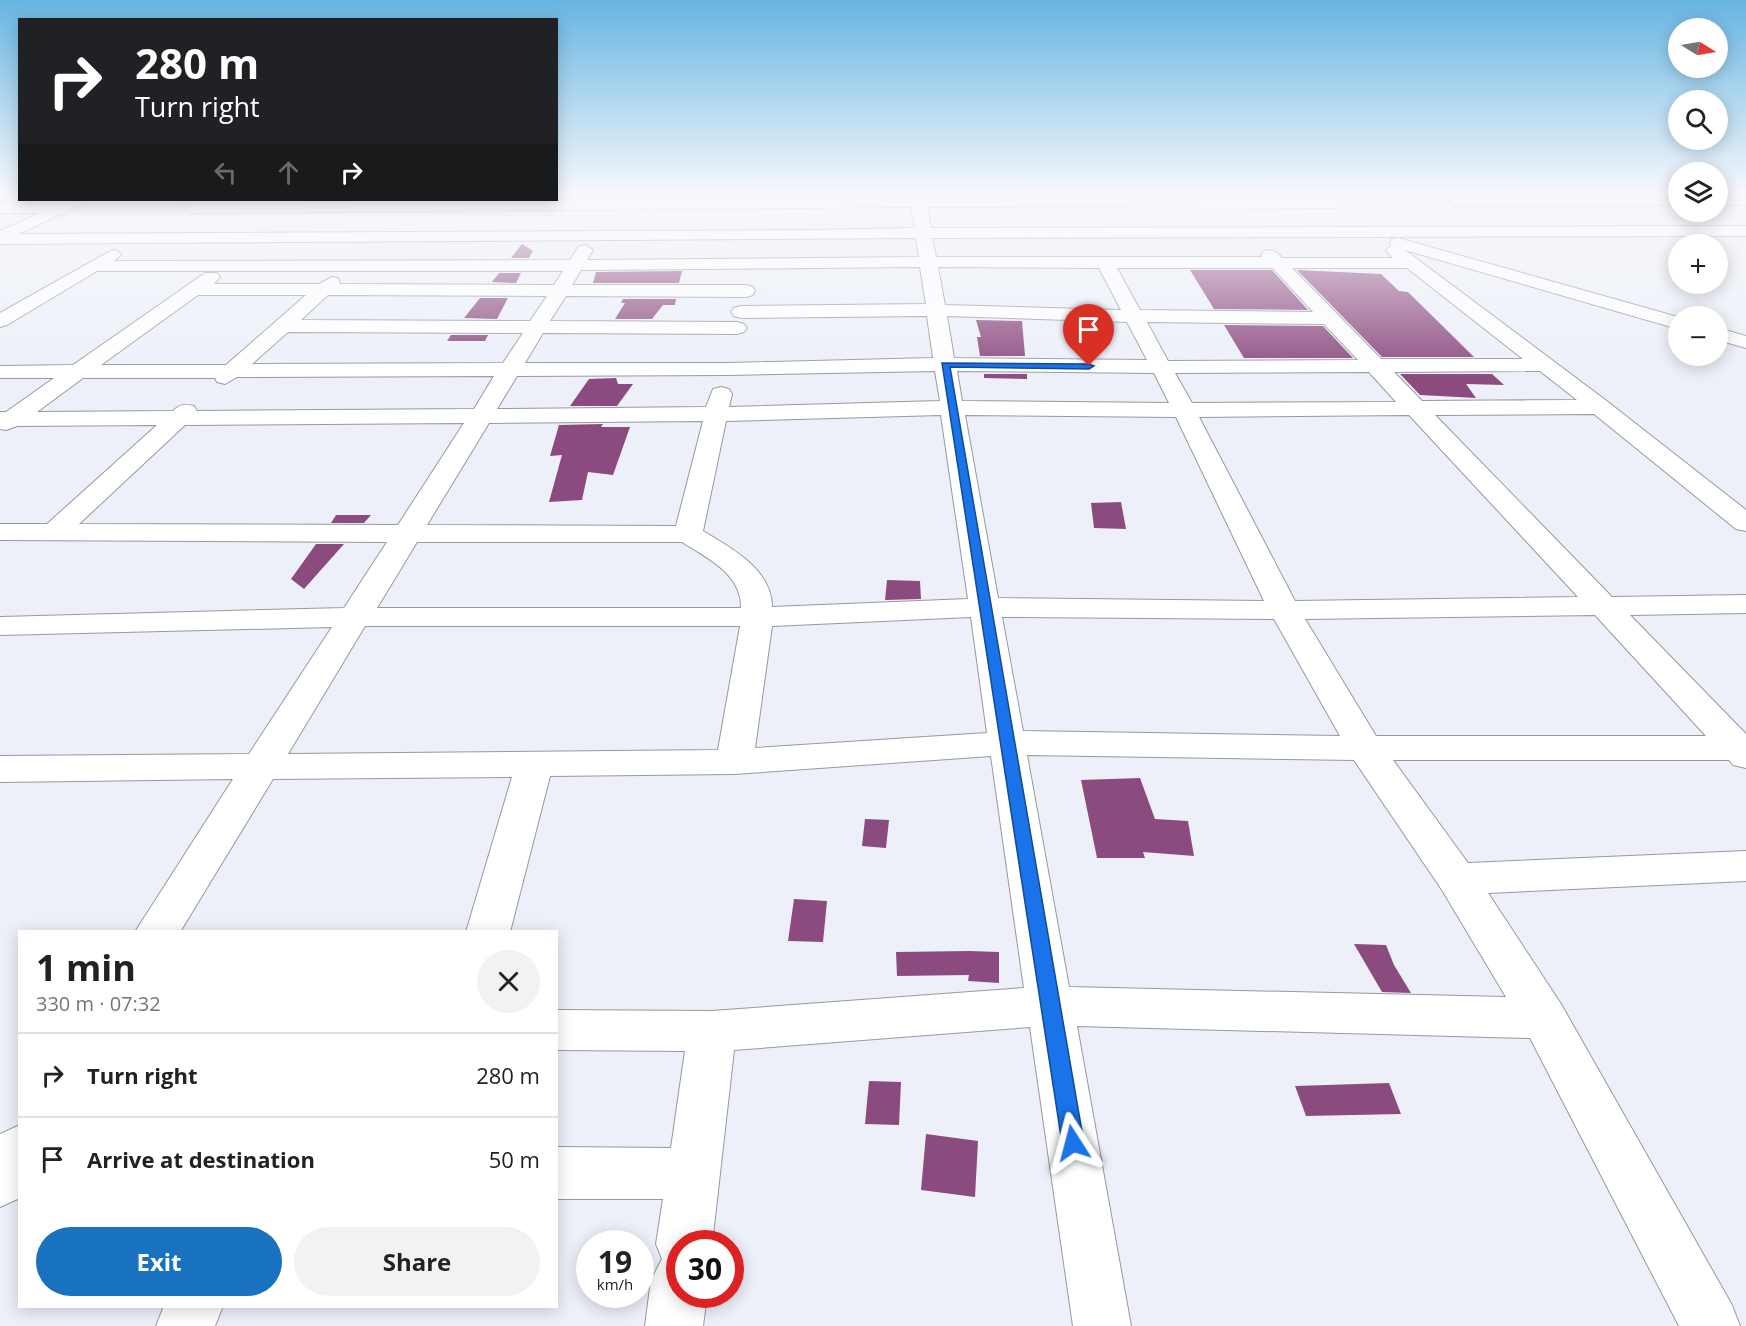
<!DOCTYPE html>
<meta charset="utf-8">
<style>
:root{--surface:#fff;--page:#f2f2f2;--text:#222;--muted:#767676;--line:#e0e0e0;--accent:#1872bf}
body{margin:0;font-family:"Open Sans",sans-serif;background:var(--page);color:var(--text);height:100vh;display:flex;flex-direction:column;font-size:22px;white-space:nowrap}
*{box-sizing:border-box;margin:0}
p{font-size:20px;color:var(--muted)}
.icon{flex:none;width:33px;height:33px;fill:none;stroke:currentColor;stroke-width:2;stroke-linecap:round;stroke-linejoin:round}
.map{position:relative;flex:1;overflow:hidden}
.drawer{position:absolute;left:18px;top:930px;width:540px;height:378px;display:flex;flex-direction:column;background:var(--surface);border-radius:0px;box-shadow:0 3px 15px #0003}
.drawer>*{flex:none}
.top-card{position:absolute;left:18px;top:18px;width:540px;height:183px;border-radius:0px;box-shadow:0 3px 15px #0003;background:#202124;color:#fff;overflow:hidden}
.needle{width:39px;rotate:101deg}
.fabs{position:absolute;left:1668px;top:18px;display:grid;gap:12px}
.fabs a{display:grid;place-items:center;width:60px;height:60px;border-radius:50%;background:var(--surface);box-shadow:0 3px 15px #0003;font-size:30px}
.speed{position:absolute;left:576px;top:1230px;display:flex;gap:12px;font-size:30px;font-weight:700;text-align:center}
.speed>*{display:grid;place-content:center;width:78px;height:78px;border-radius:50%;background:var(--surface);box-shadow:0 3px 15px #0003;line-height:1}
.speed small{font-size:15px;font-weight:400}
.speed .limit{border:9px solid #d22;background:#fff;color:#111}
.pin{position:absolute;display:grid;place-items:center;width:51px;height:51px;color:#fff;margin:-62px -26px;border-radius:50% 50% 50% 0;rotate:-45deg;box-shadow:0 0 6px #0007}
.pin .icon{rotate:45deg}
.me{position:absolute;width:66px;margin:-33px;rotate:351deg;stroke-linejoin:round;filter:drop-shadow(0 0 4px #0008)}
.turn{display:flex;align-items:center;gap:21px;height:126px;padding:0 18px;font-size:27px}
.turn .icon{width:78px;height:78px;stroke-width:2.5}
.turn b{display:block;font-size:42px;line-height:51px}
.lanes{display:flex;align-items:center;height:57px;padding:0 18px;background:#0003;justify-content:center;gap:30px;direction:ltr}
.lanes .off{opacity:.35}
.round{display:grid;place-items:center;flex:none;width:63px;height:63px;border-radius:32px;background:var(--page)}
.summary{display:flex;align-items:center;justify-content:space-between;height:102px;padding:0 18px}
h1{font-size:36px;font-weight:700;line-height:45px}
.button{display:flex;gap:12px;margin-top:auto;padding:12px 18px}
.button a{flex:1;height:69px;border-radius:36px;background:var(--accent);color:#fff;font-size:24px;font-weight:700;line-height:69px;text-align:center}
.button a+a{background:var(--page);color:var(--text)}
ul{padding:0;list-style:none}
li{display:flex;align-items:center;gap:18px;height:84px;padding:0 18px;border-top:2px solid var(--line)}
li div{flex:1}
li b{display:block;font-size:22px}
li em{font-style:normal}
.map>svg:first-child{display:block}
</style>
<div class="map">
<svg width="1746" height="1326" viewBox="0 0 1746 1326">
<rect width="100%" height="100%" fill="#edf0f9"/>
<!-- building -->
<path fill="#8c4b7f" d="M 522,244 L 533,251 L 529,258 L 511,258 Z
M 1190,270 L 1272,270 L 1308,310 L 1214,309 Z
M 1297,270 L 1381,274 L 1399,291 L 1408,292 L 1474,357 L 1382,357 Z
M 682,271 L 679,283 L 593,283 L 596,272 Z
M 499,273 L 521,273 L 516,283 L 492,282 Z
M 480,298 L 508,298 L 497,319 L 464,318 Z
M 623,299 L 676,299 L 675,305 L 663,305 L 652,319 L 615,319 L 625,303 L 621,303 Z
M 976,320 L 1022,321 L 1025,356 L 980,356 L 977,337 L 981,337 Z
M 1224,325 L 1323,326 L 1353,358 L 1244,358 Z
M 451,335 L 488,335 L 485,341 L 447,341 Z
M 984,374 L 1027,374 L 1027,379 L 984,378 Z
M 1400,374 L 1492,374 L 1504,385 L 1466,384 L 1476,398 L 1420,395 Z
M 616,378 L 618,384 L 633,384 L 617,406 L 570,406 L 589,379 Z
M 603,424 L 601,427 L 630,427 L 613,475 L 588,472 L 582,500 L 549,502 L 562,455 L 550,456 L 559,425 Z
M 1121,502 L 1126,529 L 1094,528 L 1091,503 Z
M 336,515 L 371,515 L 364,523 L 331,523 Z
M 316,544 L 344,544 L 304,589 L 291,579 Z
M 887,580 L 920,581 L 921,599 L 885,600 Z
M 1140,778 L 1155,819 L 1188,821 L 1194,856 L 1143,852 L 1145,858 L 1097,858 L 1081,780 Z
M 865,819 L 889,820 L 886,848 L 862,846 Z
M 794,899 L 827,901 L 823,942 L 788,941 Z
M 1354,944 L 1386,945 L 1394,965 L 1411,993 L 1382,992 Z
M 969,951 L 999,952 L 999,983 L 968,981 L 969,975 L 897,976 L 896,952 Z
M 869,1081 L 901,1082 L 899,1125 L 865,1124 Z
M 1389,1083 L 1401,1114 L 1306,1116 L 1295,1086 Z
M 926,1134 L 978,1141 L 975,1197 L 921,1190 Z"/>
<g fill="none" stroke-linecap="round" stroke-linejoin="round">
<!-- street casing -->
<g stroke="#9699a1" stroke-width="2">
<path id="street" d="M 910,194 L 924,194 L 925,198 L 1335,198 L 1343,203 L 1335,208 L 927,207 L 931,228 L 1746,226 L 1746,236 L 932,238 L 936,257 L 1263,257 L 1261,255 L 1264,251 C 1273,249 1276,251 1282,258 L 1393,258 L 1386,250 L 1391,246 L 1390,243 L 1392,239 L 1398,238 L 1678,317 L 1678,329 L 1405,250 L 1608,402 L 1746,510 L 1746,531 L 1736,529 L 1594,414 L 1435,415 L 1612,597 L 1746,595 L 1746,613 L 1630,615 L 1746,734 L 1746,768 L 1733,765 L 1729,760 L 1393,760 L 1468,863 L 1746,851 L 1746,881 L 1488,893 L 1561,1004 L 1732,1305 L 1740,1326 L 1679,1326 L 1530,1038 L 1077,1026 L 1131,1326 L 1073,1326 L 1030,1027 L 734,1050 L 712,1244 L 680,1244 L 680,1294 L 707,1294 L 703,1326 L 645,1326 L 651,1280 L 662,1259 L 656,1244 L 663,1199 L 556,1199 L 556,1147 L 671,1148 L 685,1051 L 556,1050 L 556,1010 L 712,1011 L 1024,988 L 991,756 L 734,774 L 550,776 L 510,932 L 466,932 L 512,777 L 273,779 L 180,932 L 135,932 L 233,779 L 0,782 L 0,756 L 249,754 L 332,627 L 0,635 L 0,617 L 344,608 L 387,542 L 0,540 L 0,524 L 47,524 L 157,425 L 17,426 L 6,430 L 0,429 L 0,412 L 6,412 L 54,378 L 0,378 L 0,366 L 73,365 L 205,273 L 217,273 L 220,277 L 214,284 L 319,284 L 332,277 L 338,278 L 340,284 L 554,285 L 563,271 L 97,271 L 7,325 L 0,327 L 0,313 L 112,250 L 118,251 L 121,255 L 114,261 L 570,260 L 579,246 L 585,245 L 593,250 L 587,260 L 919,257 L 916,238 L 0,244 L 0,231 L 40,213 L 0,213 L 0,203 L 57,204 L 68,200 L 86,200 L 84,203 L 19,234 L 814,230 L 915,228 L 911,207 L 192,213 L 184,208 L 192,203 L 910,198 ZM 920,267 L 926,304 L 741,306 L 734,308 L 731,312 L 734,316 L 741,318 L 927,316 L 933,358 L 727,363 L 525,363 L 543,333 L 737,334 L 744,332 L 747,328 L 744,324 L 737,322 L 550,321 L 566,296 L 746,297 L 753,295 L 755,291 L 753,287 L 746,285 L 572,285 L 581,270 ZM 938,267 L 1099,268 L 1121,310 L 945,305 ZM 1117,268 L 1273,268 L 1313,312 L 1140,310 ZM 1292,268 L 1407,268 L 1523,359 L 1381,359 ZM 198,295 L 306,295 L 226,365 L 101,365 ZM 328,295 L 547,296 L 530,321 L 301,320 ZM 947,316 L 1127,322 L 1147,360 L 954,358 ZM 1147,322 L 1324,324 L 1358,360 L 1168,361 ZM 288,332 L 523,333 L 503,363 L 252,364 ZM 935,371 L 940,401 L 729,407 L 732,394 L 729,389 L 721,387 L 713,389 L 706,407 L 497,409 L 517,376 L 727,375 ZM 957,371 L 1154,373 L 1169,403 L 962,401 ZM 1540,371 L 1577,400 L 1422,401 L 1394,372 ZM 1369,372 L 1396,402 L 1192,403 L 1175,373 ZM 494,376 L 474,409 L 197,411 L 194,406 C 185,404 180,404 173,411 L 37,412 L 83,378 L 215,378 L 217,382 L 225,384 L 237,377 ZM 941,415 L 968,599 L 772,607 C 772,569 731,548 703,531 L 726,421 ZM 965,415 L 1176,417 L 1264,601 L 998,598 ZM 1409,415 L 1578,597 L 1295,601 L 1199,417 ZM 703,421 L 676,526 L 427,525 L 489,423 ZM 464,423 L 398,525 L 79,524 L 185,425 ZM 417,542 L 682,542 C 707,558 742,574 741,608 L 377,608 ZM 1595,615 L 1706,736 L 1376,736 L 1305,619 ZM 971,617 L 987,733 L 755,748 L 772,626 ZM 1002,617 L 1274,619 L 1340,736 L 1023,731 ZM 365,626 L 740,626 L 718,750 L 288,754 ZM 1027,755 L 1354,760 L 1442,890 L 1506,997 L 1069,987 Z
M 1678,197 L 1678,205 L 1456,206 L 1449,202 L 1456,198 Z
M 1718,197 L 1746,197 L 1746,205 L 1718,205 Z
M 1718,328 L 1746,336 L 1746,348 L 1718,340 Z
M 20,1125 L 20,1198 L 0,1207 L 0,1134 Z
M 164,1306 L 223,1306 L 215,1326 L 156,1326 Z"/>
</g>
<!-- street -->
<use href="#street" fill="#fff" fill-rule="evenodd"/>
</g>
<!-- sky -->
<linearGradient id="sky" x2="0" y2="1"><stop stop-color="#66b5e2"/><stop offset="0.51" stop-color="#f7f8fc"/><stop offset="1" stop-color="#f7f8fc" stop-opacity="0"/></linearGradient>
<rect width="1746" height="379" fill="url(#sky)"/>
<!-- route -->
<path fill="#1a73e8" stroke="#114b97" stroke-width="1.5" d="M 942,363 L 1089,364 L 1094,366 L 1089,369 L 950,367 L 1084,1143 L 1080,1150 L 1073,1153 L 1065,1150 L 1062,1143 Z"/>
</svg>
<div class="fabs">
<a><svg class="needle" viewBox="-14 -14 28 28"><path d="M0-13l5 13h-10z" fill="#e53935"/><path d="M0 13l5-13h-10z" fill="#767676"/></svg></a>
<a><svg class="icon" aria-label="search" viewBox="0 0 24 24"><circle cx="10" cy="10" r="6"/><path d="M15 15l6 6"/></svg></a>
<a><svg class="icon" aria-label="layers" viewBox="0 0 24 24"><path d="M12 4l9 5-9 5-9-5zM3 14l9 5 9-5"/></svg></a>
<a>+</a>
<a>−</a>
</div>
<div class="speed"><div>19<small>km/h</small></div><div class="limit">30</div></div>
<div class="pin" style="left:1089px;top:366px;background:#d93025"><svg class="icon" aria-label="arrive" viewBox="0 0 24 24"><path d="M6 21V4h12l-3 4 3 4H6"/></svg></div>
<svg class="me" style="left:1073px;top:1143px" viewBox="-20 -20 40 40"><path d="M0-17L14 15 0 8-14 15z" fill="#1a73e8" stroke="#fff" stroke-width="4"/></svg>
<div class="top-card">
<div class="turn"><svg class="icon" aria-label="right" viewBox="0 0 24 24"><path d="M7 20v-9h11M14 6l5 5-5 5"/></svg><div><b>280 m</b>Turn right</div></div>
<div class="lanes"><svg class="icon off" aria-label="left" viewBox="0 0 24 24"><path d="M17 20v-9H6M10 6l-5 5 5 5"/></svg><svg class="icon off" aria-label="ahead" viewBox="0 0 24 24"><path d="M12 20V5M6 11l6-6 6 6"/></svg><svg class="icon" aria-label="right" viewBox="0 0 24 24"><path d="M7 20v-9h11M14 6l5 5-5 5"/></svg></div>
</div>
<section class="drawer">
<div class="summary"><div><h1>1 min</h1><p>330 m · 07:32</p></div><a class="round"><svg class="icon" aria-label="close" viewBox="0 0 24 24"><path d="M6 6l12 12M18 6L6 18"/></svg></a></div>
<ul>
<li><svg class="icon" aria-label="right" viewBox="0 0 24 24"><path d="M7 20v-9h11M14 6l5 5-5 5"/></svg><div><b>Turn right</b></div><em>280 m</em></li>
<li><svg class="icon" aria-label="arrive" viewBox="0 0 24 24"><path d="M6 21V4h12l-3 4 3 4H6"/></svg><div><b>Arrive at destination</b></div><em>50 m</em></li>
</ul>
<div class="button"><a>Exit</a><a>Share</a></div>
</section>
</div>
